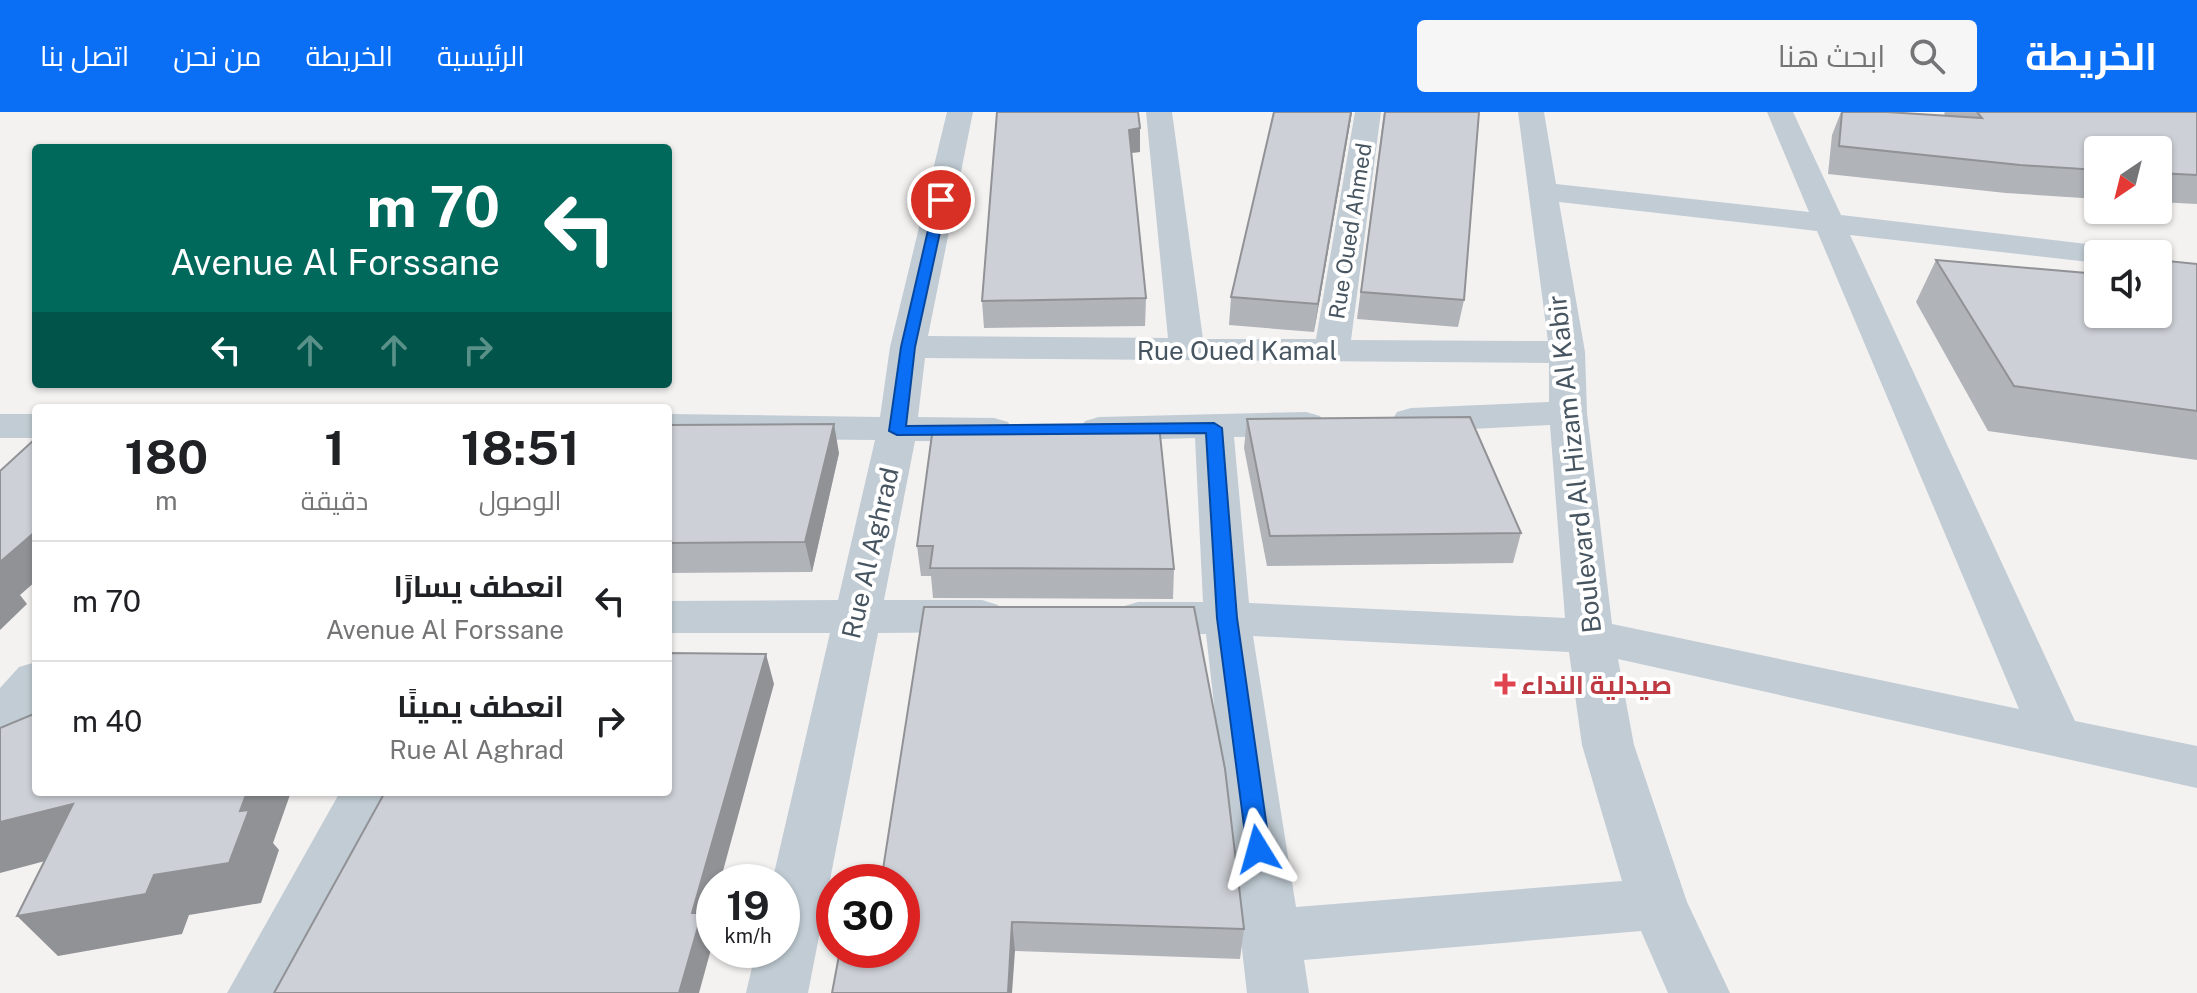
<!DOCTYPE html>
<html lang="ar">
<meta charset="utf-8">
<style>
:root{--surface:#fff;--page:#f6f6f6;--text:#202124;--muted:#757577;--line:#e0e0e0;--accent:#0a6ff5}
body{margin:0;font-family:"Public Sans",Cairo,sans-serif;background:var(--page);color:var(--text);direction:rtl;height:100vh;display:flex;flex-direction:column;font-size:30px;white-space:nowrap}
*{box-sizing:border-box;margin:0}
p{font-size:26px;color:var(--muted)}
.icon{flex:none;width:44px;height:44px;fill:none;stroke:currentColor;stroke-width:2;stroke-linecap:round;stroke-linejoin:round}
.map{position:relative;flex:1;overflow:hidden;direction:ltr}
.details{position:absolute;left:32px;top:292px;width:640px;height:392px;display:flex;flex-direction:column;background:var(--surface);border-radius:8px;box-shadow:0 2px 6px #0004;direction:rtl}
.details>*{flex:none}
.banner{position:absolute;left:32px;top:32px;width:640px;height:244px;border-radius:8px;box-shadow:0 2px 6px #0004;direction:rtl;background:#00695c;color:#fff;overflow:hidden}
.needle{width:52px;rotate:215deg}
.buttons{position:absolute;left:2084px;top:24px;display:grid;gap:16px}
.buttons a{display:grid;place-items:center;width:88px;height:88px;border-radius:8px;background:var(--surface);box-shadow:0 2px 6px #0004;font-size:40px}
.speed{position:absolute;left:696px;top:752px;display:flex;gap:16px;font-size:40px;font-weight:700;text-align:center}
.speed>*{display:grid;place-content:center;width:104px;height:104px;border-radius:50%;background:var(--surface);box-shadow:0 2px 6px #0004;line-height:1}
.speed small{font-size:20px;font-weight:400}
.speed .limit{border:12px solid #d22;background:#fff;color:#111}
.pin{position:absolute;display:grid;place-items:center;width:68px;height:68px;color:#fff;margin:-34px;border:4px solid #fff;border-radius:50%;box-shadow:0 2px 8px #0007}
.me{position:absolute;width:88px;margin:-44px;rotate:352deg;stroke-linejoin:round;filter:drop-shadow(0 0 6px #0008)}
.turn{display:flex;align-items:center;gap:28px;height:168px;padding:0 40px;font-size:36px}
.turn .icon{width:104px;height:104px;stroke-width:2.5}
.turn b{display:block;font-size:56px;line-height:68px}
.lanes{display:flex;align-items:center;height:76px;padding:0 40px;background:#0003;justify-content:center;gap:40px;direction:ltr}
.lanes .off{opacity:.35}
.eta{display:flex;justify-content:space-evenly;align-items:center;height:136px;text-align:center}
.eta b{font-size:48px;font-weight:700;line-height:56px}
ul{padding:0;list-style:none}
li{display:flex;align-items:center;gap:24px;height:120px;padding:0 40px;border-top:2px solid var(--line)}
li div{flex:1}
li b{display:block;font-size:30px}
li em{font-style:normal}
header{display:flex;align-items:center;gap:48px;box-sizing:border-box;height:112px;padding:0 40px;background:var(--accent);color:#fff}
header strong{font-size:38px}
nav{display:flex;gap:44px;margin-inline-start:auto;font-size:28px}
.search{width:560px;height:72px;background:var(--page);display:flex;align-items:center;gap:20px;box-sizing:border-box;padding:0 28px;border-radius:8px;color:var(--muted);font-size:30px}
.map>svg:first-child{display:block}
</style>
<header>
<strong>الخريطة</strong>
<div class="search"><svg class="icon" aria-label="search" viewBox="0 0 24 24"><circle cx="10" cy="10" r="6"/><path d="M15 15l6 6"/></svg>ابحث هنا</div>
<nav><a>الرئيسية</a><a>الخريطة</a><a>من نحن</a><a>اتصل بنا</a></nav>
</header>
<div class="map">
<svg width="2197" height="881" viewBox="0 0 2197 881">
<rect width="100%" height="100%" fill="#f4f1f1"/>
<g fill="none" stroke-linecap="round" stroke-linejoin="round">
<!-- minor -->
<path fill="#c1ccd4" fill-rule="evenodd" d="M 947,0 L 973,0 L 928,224 L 1168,226 L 1146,0 L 1172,0 L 1203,227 L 1316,227 L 1355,0 L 1381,0 L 1351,228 L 1548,229 L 1518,0 L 1544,0 L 1556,72 L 1809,100 L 1767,0 L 1793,0 L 1841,103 L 2112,135 L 2117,142 L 2098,142 L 2098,151 L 1850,123 L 2075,609 L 2197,634 L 2197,676 L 1618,547 L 1634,633 L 1687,790 L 1730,881 L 1668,881 L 1641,819 L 1304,848 L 1309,881 L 1247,881 L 1206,522 L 1138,522 L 1121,517 L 1115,506 L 1121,495 L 1138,490 L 1203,490 L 1195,326 L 1099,329 L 1085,325 L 1080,317 L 1085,309 L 1099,305 L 1306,300 L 1320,304 L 1325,312 L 1320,320 L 1306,324 L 1234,325 L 1249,491 L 1565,506 L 1550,313 L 1411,320 L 1397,316 L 1392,308 L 1397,300 L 1411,296 L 1549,290 L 1549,251 L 925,246 L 918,305 L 994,306 L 1008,310 L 1013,318 L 1008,326 L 994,330 L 915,329 L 884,488 L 982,488 L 998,493 L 1005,504 L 998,515 L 982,520 L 878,521 L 808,881 L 746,881 L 756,838 L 782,838 L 782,770 L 772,770 L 830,521 L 668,521 L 668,489 L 838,488 L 875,328 L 668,326 L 668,302 L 880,305 L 890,235 ZM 1559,90 L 1817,119 L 2019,597 L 1612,512 L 1587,301 L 1585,240 ZM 1253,524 L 1569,540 L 1582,633 L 1622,769 L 1296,795 Z
M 0,302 L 36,302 L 36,326 L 0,326 Z
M 36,550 C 36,588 43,616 0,629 L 0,576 L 19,555 Z
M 340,680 L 395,680 L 291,881 L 227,881 Z"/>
</g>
<!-- wall -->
<path fill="#b0b3b8" d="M 1274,0 L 1352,0 L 1314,220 L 1229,213 L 1231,185 Z
M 1384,0 L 1479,0 L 1464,188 L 1458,215 L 1357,207 Z
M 1841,0 L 1887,0 L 1946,4 L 1944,2 L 1945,0 L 2197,0 L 2197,92 L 2158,90 L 2158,38 L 2098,38 L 2098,87 L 2006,81 L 1828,62 L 1832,23 Z
M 1140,16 L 1140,40 L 1131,41 L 1146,186 L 1145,214 L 984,216 L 982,189 Z
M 1936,148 L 2098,202 L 2197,152 L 2197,348 L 1988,319 L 1916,190 Z
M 1247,307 L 1521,421 L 1513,451 L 1267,454 L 1244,336 Z
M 668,313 L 839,341 L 812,460 L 668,461 Z
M 933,315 L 1174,457 L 1173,487 L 933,486 L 931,464 L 921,464 L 917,434 Z
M 902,770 L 1244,817 L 1240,847 L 1015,839 L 902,838 Z"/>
<!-- shaded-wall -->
<path fill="#909296" d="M 1351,0 L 1352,0 L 1314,220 L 1318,192 Z
M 1140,16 L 1140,40 L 1128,41 L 1129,18 Z
M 834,312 L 839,341 L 812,460 L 805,430 Z
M 36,419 L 36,469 L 20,483 L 27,492 L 0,518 L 0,450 Z
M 766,542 L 774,572 L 720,770 L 714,770 L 714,791 L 708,815 L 713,830 L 699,881 L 679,881 L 692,801 Z
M 247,680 L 291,680 L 273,731 L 279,738 L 261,791 L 189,803 L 182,822 L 58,844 L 17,804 L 154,763 L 240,699 Z
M 73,692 L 109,732 L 0,761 L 0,710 Z
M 1012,810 L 1015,839 L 1012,881 L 1008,881 Z"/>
<!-- building -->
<path fill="#cdd0d6" stroke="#909296" stroke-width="2" d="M 997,0 L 1138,0 L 1140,16 L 1129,18 L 1146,186 L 982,189 Z
M 1274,0 L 1351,0 L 1318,192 L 1231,185 Z
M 1385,0 L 1479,0 L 1464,188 L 1361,180 Z
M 1842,0 L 1887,0 L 1982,6 L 1977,0 L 2197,0 L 2197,63 L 2158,61 L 2158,38 L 2098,38 L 2098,58 L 2020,53 L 1839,34 Z
M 1936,148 L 2098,162 L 2098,202 L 2158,202 L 2158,148 L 2197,152 L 2197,299 L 2014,274 Z
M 1470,305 L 1521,421 L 1270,424 L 1247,307 Z
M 834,312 L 805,430 L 668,431 L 668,313 Z
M 1159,313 L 1174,457 L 930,456 L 933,434 L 917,434 L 933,315 Z
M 36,326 L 36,419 L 0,450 L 0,359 Z
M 924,495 L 1194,495 L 1225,657 L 1244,817 L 1012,810 L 1008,881 L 832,881 L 840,838 L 902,838 L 902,770 L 881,770 Z
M 668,541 L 766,542 L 692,801 L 702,801 L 679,881 L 274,881 L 385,680 L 668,680 Z
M 36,601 L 36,680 L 247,680 L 240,699 L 249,698 L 229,751 L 154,763 L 146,782 L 17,804 L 73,692 L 0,710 L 0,616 Z"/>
<!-- route -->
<path fill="#0a6ff5" stroke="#06489f" stroke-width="2" d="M 941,85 L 947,88 L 915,235 L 906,314 L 1214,311 L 1222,316 L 1237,506 L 1270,737 L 1267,744 L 1258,747 L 1250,744 L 1247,737 L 1217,506 L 1206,321 L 897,323 L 889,319 L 901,235 L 935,88 Z"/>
<!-- markers -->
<path fill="#e0444e" stroke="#fff" stroke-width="3" d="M1501 560h8v8h8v8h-8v8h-8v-8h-8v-8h8z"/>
<g text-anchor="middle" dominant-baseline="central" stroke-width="8" stroke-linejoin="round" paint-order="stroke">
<!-- far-street labels -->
<g font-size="22" fill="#475561" stroke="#fff">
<text transform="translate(1350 119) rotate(-81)">Rue Oued Ahmed</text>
</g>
<!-- street labels -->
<g font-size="26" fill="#475561" stroke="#fff">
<text x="1237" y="238">Rue Oued Kamal</text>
<text transform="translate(1574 352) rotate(-96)">Boulevard Al Hizam Al Kabir</text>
<text transform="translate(870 441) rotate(-77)">Rue Al Aghrad</text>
</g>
<!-- health labels -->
<g font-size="26" font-weight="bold" fill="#be3a42" stroke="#fff" text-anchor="start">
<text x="1521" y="572">صيدلية النداء</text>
</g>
</g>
</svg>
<div class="buttons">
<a><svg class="needle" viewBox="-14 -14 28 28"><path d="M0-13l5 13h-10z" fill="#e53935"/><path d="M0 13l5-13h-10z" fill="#757577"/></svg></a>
<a><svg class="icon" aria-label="sound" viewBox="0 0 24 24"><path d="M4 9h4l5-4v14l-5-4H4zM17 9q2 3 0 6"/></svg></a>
</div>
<div class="speed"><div>19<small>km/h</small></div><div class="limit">30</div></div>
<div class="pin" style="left:941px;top:88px;background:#d93025"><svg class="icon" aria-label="arrive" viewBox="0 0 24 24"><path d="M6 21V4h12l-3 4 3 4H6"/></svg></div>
<svg class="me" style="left:1258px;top:737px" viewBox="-20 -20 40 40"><path d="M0-17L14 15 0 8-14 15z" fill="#0a6ff5" stroke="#fff" stroke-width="4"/></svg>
<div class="banner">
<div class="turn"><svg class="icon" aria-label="left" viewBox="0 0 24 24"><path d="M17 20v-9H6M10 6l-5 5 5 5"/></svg><div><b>70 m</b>Avenue Al Forssane</div></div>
<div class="lanes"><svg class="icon" aria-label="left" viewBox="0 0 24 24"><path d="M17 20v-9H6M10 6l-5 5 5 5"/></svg><svg class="icon off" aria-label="ahead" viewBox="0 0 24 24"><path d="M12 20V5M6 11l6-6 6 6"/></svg><svg class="icon off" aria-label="ahead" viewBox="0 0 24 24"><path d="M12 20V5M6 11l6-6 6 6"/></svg><svg class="icon off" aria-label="right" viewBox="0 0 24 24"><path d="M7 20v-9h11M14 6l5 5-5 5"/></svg></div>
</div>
<section class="details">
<div class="eta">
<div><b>18:51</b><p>الوصول</p></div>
<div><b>1</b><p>دقيقة</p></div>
<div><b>180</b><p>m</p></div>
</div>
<ul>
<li><svg class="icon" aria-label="left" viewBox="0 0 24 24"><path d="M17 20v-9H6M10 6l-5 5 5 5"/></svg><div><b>انعطف يسارًا</b><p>Avenue Al Forssane</p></div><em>70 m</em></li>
<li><svg class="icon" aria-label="right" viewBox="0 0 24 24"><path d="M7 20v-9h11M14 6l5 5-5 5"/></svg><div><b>انعطف يمينًا</b><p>Rue Al Aghrad</p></div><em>40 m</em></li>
</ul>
</section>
</div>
